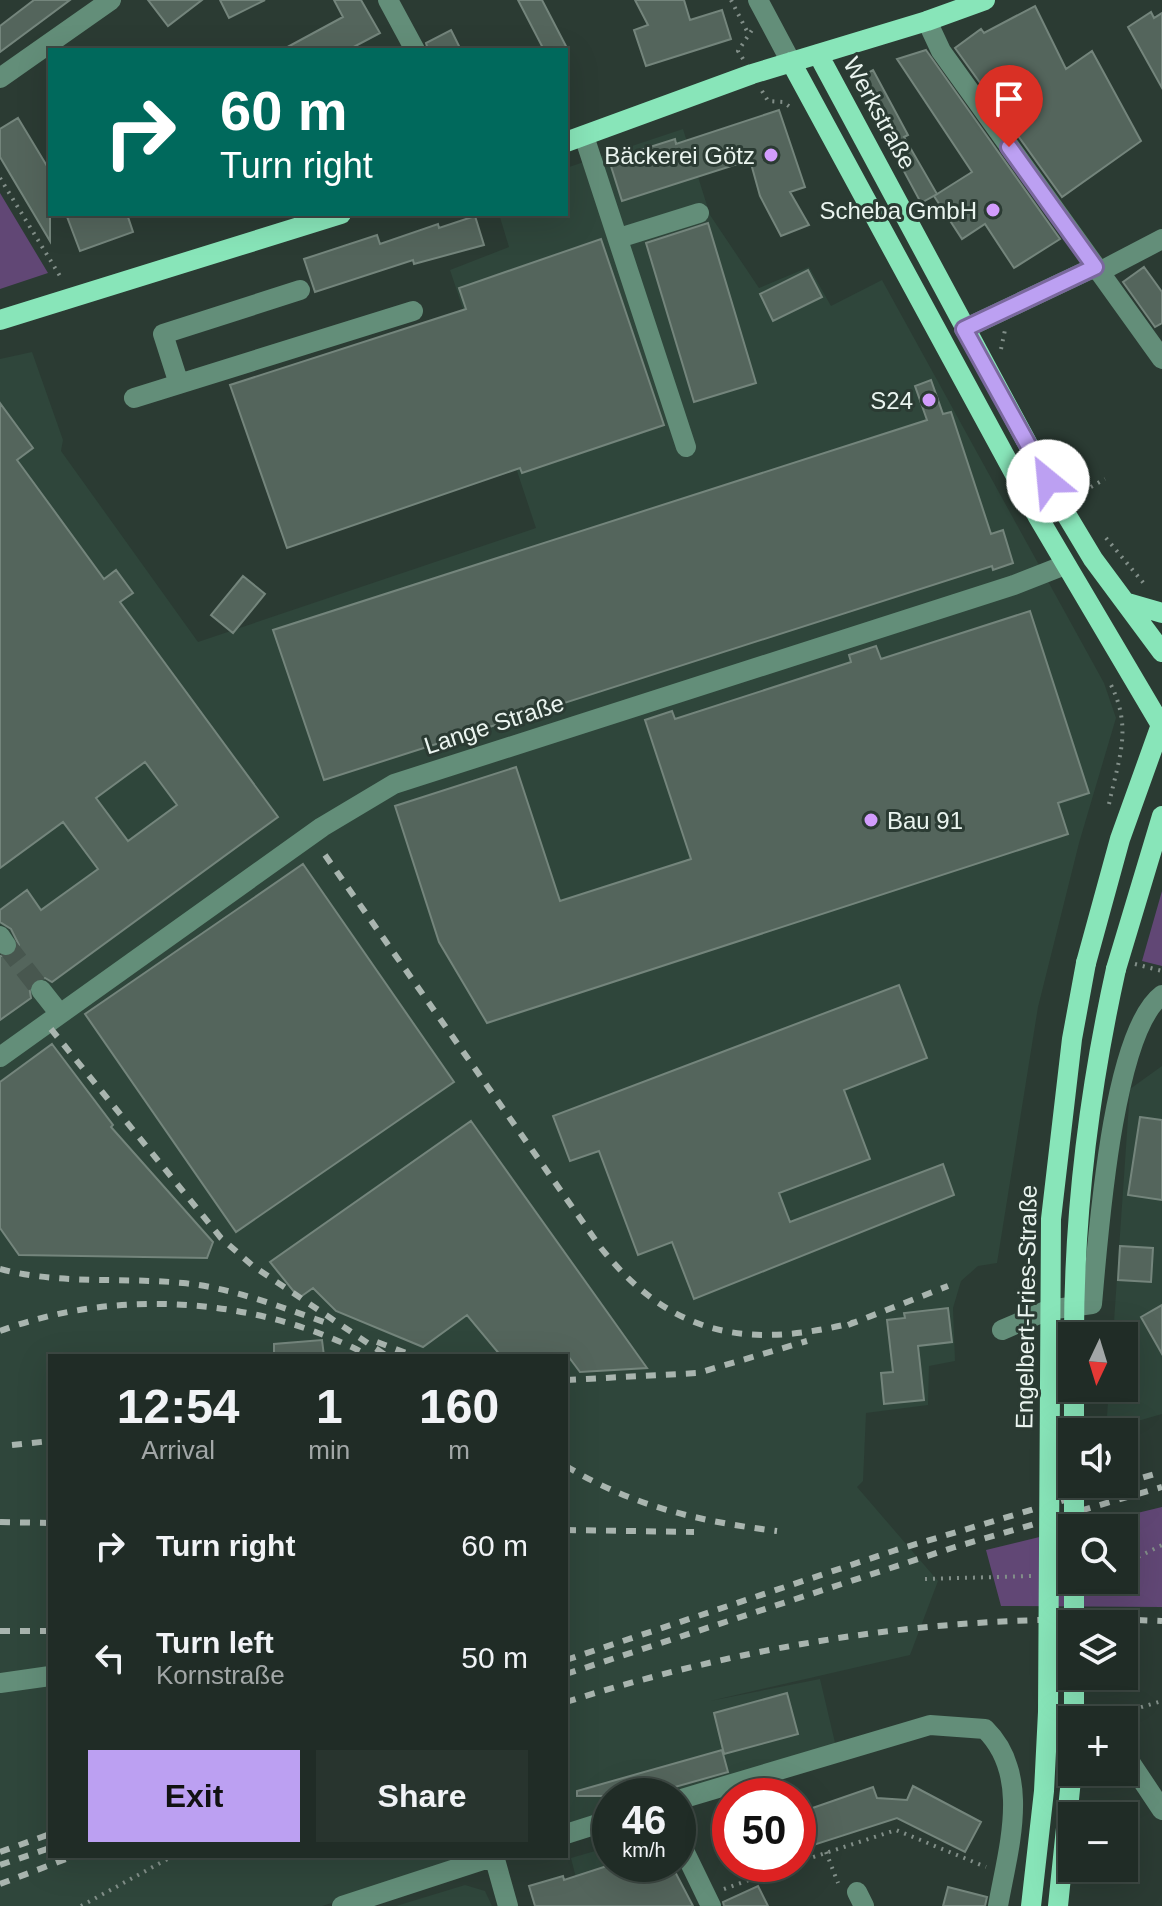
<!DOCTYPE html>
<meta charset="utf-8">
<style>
:root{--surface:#202c26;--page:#28342e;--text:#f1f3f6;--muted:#a2a7a7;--line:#3d4843;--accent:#bca0f2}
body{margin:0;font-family:Helvetica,sans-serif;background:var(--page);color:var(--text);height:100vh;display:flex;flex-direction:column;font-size:30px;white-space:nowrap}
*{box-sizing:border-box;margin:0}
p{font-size:26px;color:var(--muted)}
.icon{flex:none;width:44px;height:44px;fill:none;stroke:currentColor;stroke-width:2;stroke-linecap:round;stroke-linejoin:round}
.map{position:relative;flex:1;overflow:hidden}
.details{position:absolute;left:48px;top:1354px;width:520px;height:504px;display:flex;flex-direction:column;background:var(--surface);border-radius:0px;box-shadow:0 8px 32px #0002,0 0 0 2px var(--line)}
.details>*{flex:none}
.banner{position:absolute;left:48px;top:48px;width:520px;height:168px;border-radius:0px;box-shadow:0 8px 32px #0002,0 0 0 2px var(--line);background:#00695c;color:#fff;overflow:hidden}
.needle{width:52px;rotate:184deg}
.tools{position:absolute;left:1058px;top:1322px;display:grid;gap:16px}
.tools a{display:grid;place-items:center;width:80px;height:80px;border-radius:0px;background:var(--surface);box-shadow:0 8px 32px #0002,0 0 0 2px var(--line);font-size:40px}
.speed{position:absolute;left:592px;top:1778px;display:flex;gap:16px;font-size:40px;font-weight:700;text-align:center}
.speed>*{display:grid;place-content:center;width:104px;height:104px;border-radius:50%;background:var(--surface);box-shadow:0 8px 32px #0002,0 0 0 2px var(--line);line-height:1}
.speed small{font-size:20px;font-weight:400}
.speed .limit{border:12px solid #d22;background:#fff;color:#111}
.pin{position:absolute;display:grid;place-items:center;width:68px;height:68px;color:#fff;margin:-82px -34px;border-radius:50% 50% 50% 0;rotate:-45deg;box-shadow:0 0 8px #0007}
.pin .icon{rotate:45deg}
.me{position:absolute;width:88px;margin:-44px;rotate:332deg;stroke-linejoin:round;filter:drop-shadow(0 0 6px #0008)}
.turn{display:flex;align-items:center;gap:28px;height:168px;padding:0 40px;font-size:36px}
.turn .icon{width:104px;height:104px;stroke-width:2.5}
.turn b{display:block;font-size:56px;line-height:68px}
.eta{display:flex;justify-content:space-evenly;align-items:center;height:136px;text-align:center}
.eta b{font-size:48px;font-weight:600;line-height:56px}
.button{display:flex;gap:16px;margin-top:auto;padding:16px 40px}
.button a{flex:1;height:92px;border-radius:0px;background:var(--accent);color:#111;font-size:32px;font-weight:600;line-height:92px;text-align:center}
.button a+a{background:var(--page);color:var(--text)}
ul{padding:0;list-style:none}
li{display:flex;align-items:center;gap:24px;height:112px;padding:0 40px}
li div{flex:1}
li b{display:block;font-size:30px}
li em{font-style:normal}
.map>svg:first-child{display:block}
</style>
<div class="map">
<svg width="1162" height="1906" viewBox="0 0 1162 1906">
<rect width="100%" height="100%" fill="#2b3b33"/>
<!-- built -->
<path fill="#2f463b" d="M 683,129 L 710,215 L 759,288 L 809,267 L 831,306 L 882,280 L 1104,683 L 1116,718 L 1079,843 L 1038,1007 L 997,1263 L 978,1266 L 961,1281 L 953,1308 L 955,1361 L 929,1366 L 928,1405 L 866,1413 L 863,1481 L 857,1487 L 938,1581 L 910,1655 L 710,1701 L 820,1679 L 836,1747 L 677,1796 L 610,1796 L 610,1817 L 566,1830 L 566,1356 L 50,1356 L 50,1856 L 483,1856 L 322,1906 L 0,1906 L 0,359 L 32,352 L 63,440 L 61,451 L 198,642 L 536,528 L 450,270 L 509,247 L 499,214 L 566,214 L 566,168 Z
M 1162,1066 L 1162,1414 L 1106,1430 L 1109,1388 L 1124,1388 L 1124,1336 L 1113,1336 L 1130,1089 Z
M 609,1847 L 610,1864 L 618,1864 L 583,1906 L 571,1858 Z
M 465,1885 L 485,1891 L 492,1906 L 396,1906 Z"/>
<!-- green -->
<path fill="#614775" d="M 0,193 L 48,273 L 0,289 Z
M 1162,891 L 1162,966 L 1142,961 Z
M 1162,1507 L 1162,1607 L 1001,1606 L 986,1550 L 1072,1529 L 1072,1580 L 1124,1580 L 1124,1528 L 1075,1528 Z"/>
<!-- building -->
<path fill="#54655c" stroke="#74857c" stroke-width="2" fill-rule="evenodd" d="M 34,0 L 70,0 L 0,52 L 0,26 Z
M 148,0 L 202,0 L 168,26 Z
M 220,0 L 265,0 L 229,18 Z
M 334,0 L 361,0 L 380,33 L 348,50 L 282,50 L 343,17 Z
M 518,0 L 542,0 L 568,50 L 544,50 Z
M 635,0 L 684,0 L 690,20 L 722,10 L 731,39 L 646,66 L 634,30 L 648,25 Z
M 1035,6 L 1066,69 L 1092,51 L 1141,141 L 1062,197 L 955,48 L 981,29 L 984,33 Z
M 1151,12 L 1154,18 L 1162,13 L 1162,88 L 1128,27 Z
M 451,30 L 461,50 L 428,50 L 426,43 Z
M 926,50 L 1060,239 L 1014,268 L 985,224 L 962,239 L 934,196 L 972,172 L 897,59 Z
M 873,70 L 908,135 L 904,137 L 937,194 L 921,203 L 855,80 Z
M 779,110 L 805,187 L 790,192 L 809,225 L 781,236 L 760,196 L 750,160 L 622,201 L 609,160 L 675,139 L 676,144 Z
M 18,118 L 50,171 L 50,241 L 0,157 L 0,129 Z
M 66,214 L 127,214 L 133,232 L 80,251 Z
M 475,216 L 484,245 L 414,264 L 413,260 L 315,292 L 304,259 L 377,235 L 380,244 L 438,224 L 439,228 Z
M 708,223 L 756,383 L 694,402 L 646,243 Z
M 601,239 L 664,425 L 522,473 L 520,468 L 287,548 L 230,385 L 466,309 L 459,288 Z
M 1144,267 L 1162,292 L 1162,323 L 1155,327 L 1123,282 Z
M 808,270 L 822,297 L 773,321 L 760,294 Z
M 931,380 L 943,414 L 951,412 L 991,534 L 1003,530 L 1013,563 L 993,570 L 992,566 L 324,780 L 273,630 L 927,420 L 915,386 Z
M 0,403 L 33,448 L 17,460 L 104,579 L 116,570 L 133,593 L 120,602 L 278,817 L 52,982 L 45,978 L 34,979 L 29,986 L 31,998 L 0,1020 L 0,956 L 12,956 L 19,945 L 11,929 L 0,922 L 0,910 L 27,890 L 41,910 L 98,869 L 63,822 L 0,868 ZM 145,762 L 177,805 L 128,841 L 96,798 Z
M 243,576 L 265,594 L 233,633 L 211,615 Z
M 1030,611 L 1089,793 L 1058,803 L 1068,834 L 487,1023 L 439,942 L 395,806 L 516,767 L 560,901 L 691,859 L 645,720 L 672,711 L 675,719 L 851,662 L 849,655 L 876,646 L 881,659 Z
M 303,864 L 454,1082 L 236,1232 L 85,1014 Z
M 899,985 L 927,1058 L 844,1090 L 870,1159 L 779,1193 L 790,1222 L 943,1164 L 954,1195 L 694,1299 L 672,1242 L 638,1255 L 599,1151 L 570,1161 L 553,1116 Z
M 52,1044 L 113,1125 L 111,1127 L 213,1242 L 207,1258 L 19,1255 L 0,1228 L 0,1082 Z
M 1140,1117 L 1162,1120 L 1162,1200 L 1128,1195 Z
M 471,1121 L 647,1368 L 580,1372 L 568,1356 L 501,1356 L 467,1315 L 423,1347 L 336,1311 L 313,1288 L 299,1298 L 270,1262 Z
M 1120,1246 L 1153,1248 L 1151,1282 L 1118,1280 Z
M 1162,1305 L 1162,1354 L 1141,1317 Z
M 948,1308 L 952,1342 L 918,1346 L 924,1400 L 884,1404 L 881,1373 L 893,1372 L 887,1320 L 905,1318 L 904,1313 Z
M 322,1340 L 324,1356 L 274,1356 L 274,1344 Z
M 787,1693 L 798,1734 L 724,1754 L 714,1713 Z
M 722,1750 L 728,1772 L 643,1796 L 577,1796 L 577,1791 Z
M 913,1786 L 981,1822 L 965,1852 L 897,1818 L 798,1850 L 798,1813 L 873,1787 L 877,1798 L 907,1800 Z
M 613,1864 L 671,1864 L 693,1906 L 535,1906 L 529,1886 L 563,1876 L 564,1880 Z
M 758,1886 L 768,1906 L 724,1906 L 723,1902 Z
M 948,1887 L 987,1897 L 985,1906 L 943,1906 Z"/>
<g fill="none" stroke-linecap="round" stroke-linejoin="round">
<!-- minor-tunnel -->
<path stroke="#48574f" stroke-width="20" stroke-dasharray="20 10" stroke-linecap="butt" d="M 6,945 L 41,990"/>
<!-- path -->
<path stroke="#828f89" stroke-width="4" stroke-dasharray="2 6" stroke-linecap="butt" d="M 731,0 L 749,35
M 743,59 L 738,51 L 752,30
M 762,91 L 768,101 L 783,102 L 793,109
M 0,178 L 60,276
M 1001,349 L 1005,330
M 1077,495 L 1105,479
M 1106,538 L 1146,586
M 1109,804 C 1119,757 1133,728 1110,683
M 1135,964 L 1162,971
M 1124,1564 L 1162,1545
M 925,1579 L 1031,1576
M 1118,1714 L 1162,1701
M 826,1852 L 838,1883
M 798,1862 L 896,1830 L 986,1867
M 724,1889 L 793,1864
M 81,1906 L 173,1856"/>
<!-- minor -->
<path stroke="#638e79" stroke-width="20" d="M 388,0 L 415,50
M 758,0 L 791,62
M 927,21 L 941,51 L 1162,359
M 0,78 L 111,0
M 584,136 L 686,447
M 619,238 L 699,213
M 1099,272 L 1162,239
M 964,329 L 1095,267
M 179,384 L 163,334 L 300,290
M 134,398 L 413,311
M 0,936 L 6,945
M 41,990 L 60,1014
M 0,1057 L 322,827 L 394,784 L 1014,585 L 1065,565
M 1002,1330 L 1048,1310 L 1092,1304 C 1098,1239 1112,1032 1162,995
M 0,1683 L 50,1676
M 1101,1719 L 1102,1720
M 1124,1753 L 1162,1810
M 678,1800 L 930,1725 L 985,1729 C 1032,1775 1008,1849 998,1906
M 566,1834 L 610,1820
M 678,1838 L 711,1906
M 494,1856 L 508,1906
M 857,1892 L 864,1906
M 342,1906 L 495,1856"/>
<!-- major -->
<path stroke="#88e5b9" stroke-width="20" d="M 818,54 L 1060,504 L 1093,559 L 1162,652
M 791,62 L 1038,517 L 1162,727
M 566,142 L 752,74 L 927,21 L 985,0
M 0,320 L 341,214
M 1128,603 L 1162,613
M 1086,963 L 1120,839 L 1162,722
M 1116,969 L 1162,816
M 1074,1388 L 1074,1432
M 1074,1720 L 1074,1676
M 1058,1906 L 1072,1770"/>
<!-- rail -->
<path stroke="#a9b5af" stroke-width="6" stroke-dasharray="10 10" stroke-linecap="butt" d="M 325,855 L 601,1248 C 673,1338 749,1349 856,1322
M 51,1029 L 221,1238 L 253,1266 L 387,1356
M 0,1269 C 61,1285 121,1277 183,1283 C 232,1288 278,1306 324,1322
M 848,1325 L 948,1286
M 0,1331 C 115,1288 253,1297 362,1352
M 377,1342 L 414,1356
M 566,1380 L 698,1373 L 807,1341
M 12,1445 L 50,1441
M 566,1466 C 631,1506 702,1522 777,1531
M 1124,1483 L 1162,1472
M 0,1522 L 50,1523
M 566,1530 L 694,1532
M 0,1631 L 50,1631
M 566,1660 L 896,1550 L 1119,1484
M 566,1674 L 955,1547 L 1162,1487
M 566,1702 C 764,1640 954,1612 1162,1621
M 0,1852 L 50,1834
M 0,1865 L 50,1848
M 0,1884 L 74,1856"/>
<!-- major-bridge -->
<path stroke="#88e5b9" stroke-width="20" d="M 1074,1336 C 1074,1211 1089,1091 1116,969
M 1074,1528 L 1074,1484
M 1074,1624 L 1074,1580
M 1031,1906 L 1044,1791 L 1048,1712 L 1051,1219 L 1072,1039 L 1086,963"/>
</g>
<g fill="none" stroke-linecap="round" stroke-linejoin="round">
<!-- route casing -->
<g stroke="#7a689d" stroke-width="20">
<path id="route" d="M 1009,147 L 1095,267 L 964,329 L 1048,481"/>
</g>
<!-- route -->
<use href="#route" stroke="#bca0f2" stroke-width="14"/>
</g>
<!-- markers -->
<g fill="#d29dfd" stroke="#2b3b33" stroke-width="3">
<circle cx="771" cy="155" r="8"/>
<circle cx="993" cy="210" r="8"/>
<circle cx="929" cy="400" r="8"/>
<circle cx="871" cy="820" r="8"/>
</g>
<g text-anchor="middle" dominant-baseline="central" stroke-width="6" stroke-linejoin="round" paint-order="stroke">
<!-- street labels -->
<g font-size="24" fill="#eaf4ef" stroke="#2b3b33">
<text transform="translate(880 113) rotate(61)">Werkstraße</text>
<text transform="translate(494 724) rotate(-18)">Lange Straße</text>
<text transform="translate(1026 1307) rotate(-89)">Engelbert-Fries-Straße</text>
</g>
<!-- poi labels -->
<g font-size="24" fill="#eaf4ef" stroke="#2b3b33" text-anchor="end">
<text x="755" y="155">Bäckerei Götz</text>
<text x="977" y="210">Scheba GmbH</text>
<text x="913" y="400">S24</text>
<text x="887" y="820" text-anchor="start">Bau 91</text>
</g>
</g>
</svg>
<div class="tools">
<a><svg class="needle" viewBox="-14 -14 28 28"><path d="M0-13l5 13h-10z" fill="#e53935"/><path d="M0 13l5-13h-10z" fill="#a2a7a7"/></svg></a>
<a><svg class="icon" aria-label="sound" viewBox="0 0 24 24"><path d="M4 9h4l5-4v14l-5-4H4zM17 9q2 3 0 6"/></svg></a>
<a><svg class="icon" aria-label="search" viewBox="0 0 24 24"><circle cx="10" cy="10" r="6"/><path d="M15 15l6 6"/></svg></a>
<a><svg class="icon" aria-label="layers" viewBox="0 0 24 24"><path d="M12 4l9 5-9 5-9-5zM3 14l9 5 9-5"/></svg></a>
<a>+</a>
<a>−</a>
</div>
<div class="speed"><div>46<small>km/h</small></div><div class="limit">50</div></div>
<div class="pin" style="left:1009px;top:147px;background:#d93025"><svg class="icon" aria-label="arrive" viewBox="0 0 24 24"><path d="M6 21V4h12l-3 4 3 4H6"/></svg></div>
<svg class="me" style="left:1048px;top:481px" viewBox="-20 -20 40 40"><circle r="19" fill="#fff"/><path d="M0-13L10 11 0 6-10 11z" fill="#bca0f2"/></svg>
<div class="banner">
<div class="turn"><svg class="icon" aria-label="right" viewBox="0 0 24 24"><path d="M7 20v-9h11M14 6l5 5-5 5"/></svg><div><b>60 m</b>Turn right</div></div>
</div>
<section class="details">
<div class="eta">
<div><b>12:54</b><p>Arrival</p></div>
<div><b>1</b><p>min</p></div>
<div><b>160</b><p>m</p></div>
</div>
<ul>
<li><svg class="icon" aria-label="right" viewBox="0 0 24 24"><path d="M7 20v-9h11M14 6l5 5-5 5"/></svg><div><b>Turn right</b></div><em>60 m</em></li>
<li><svg class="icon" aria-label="left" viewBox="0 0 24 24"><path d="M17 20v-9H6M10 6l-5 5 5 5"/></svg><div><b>Turn left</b><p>Kornstraße</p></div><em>50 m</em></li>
</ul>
<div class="button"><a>Exit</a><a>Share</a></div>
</section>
</div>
